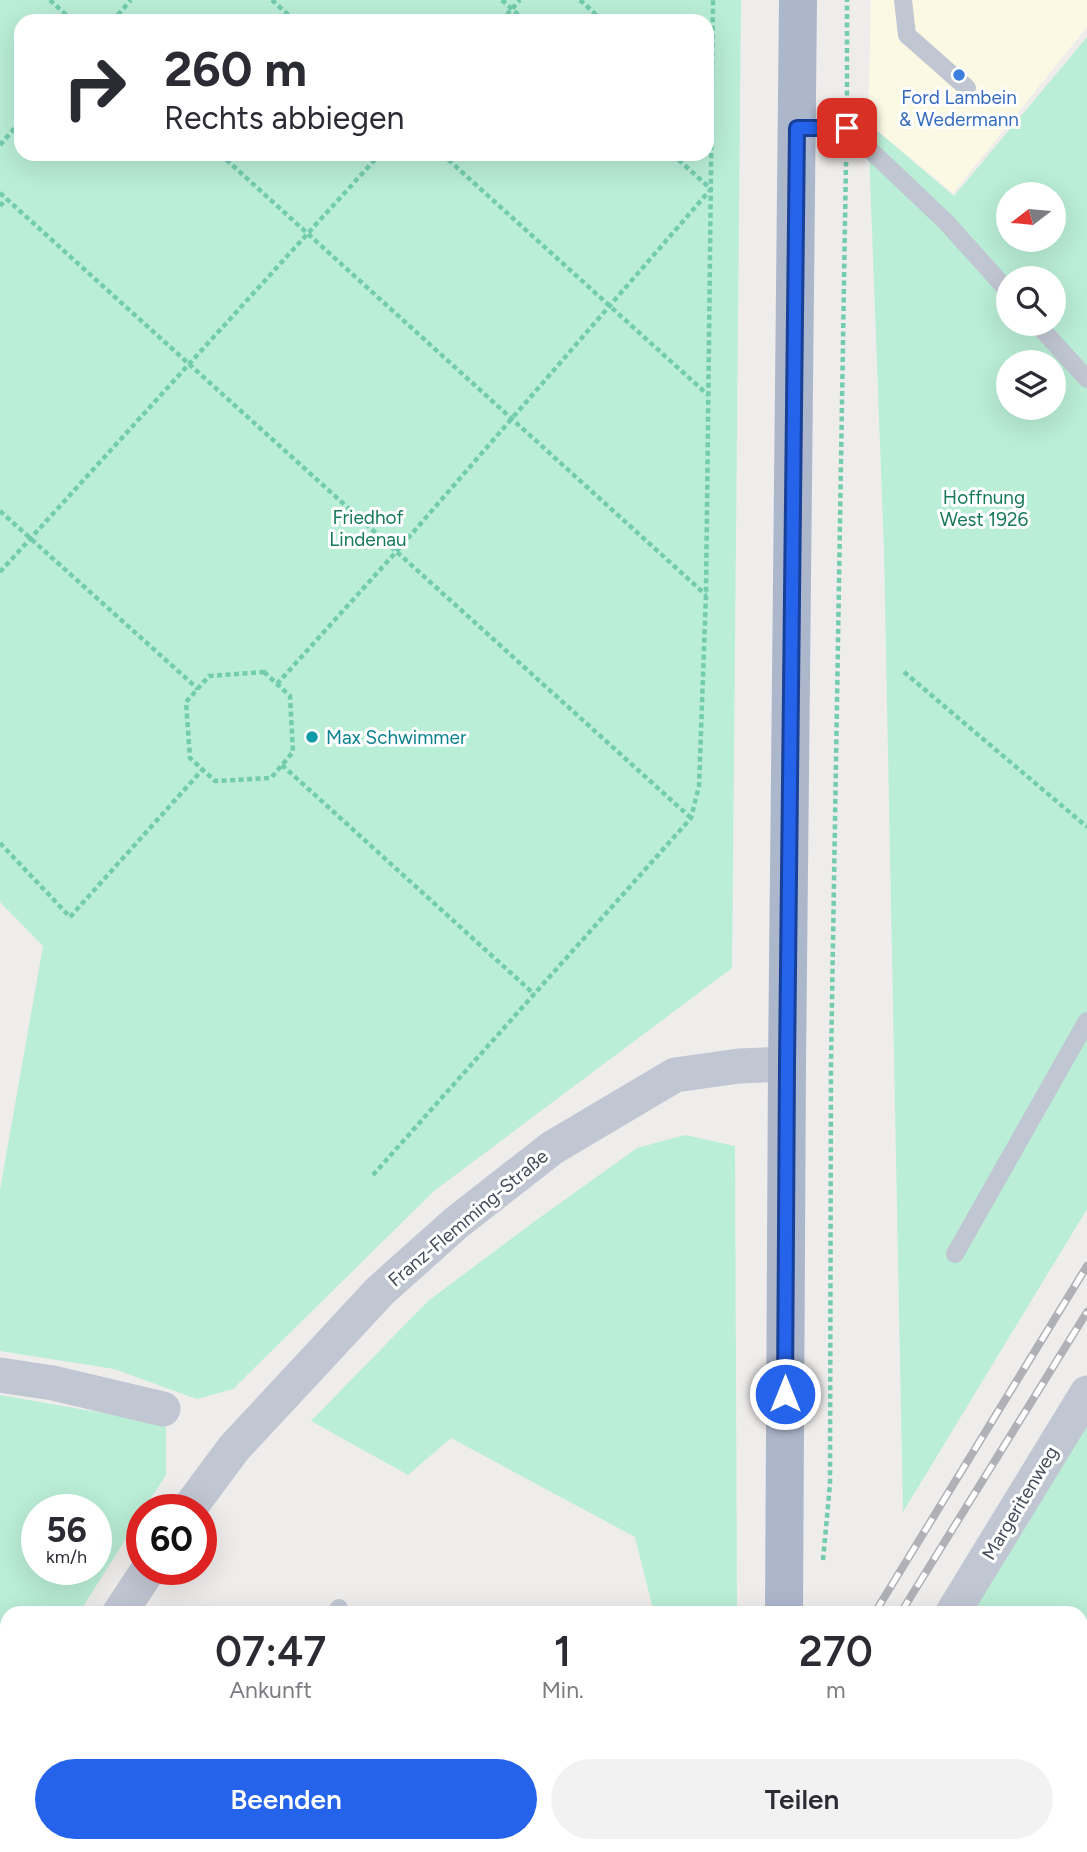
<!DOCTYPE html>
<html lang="de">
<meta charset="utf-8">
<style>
:root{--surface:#fff;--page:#f2f2f3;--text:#2b2b33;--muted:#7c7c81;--accent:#2563eb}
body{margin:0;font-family:Figtree,sans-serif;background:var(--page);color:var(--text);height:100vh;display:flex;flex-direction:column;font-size:26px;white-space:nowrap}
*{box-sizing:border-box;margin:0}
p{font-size:23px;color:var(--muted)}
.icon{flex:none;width:38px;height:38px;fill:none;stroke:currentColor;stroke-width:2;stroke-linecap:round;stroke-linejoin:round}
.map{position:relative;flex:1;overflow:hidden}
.drawer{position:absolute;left:0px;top:1606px;width:1088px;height:247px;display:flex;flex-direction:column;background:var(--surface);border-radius:21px 21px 0 0;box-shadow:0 7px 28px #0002}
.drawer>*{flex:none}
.hud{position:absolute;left:14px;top:14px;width:700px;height:147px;border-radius:21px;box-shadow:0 7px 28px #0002;background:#fff;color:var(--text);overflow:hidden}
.needle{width:46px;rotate:254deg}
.buttons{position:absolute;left:996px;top:182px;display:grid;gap:14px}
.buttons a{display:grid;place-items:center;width:70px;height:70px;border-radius:50%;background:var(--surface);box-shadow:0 7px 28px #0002;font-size:35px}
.speed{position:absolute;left:21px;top:1494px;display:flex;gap:14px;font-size:35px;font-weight:700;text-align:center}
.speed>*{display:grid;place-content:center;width:91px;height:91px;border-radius:50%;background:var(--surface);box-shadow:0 7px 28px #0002;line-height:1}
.speed small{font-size:18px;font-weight:400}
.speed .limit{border:10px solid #d22;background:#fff;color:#111}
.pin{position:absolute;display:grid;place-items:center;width:60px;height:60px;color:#fff;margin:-30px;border-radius:14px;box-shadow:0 4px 10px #0006}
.me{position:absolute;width:77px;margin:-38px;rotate:0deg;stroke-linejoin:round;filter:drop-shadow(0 0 5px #0008)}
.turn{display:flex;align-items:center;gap:24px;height:147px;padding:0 35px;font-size:32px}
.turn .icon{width:91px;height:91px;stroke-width:2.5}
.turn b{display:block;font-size:49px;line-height:60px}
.eta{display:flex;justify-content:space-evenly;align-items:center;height:119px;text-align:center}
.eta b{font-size:42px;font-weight:600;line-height:49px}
.primary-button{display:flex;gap:14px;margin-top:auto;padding:14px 35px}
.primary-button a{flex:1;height:80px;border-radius:42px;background:var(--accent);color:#fff;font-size:28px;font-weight:600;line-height:80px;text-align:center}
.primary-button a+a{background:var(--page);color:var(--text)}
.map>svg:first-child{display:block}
</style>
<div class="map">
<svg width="1087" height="1852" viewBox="0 0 1087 1852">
<rect width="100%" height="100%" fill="#efedec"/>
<!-- commercial -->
<path fill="#fbf8e4" d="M 871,0 L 1087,0 L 1087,27 L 953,193 L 868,123 Z"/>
<!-- green -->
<path fill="#baeed6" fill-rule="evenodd" d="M 0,0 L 741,0 L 732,968 L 434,1191 L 233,1389 L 197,1399 L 114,1369 L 0,1351 L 0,1190 L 43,946 L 0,902 ZM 707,21 L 707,154 L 21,154 L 21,21 Z
M 1087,37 L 1087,1209 L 903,1512 L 884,551 L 868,123 L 954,196 ZM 1008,194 L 1054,194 L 1054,240 L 1008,240 ZM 1008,278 L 1054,278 L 1054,324 L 1008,324 ZM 1008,362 L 1054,362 L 1054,408 L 1008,408 Z
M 685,1135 L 735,1146 L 737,1613 L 654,1613 L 635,1537 L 451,1438 L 408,1475 L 311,1421 L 428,1301 L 535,1221 L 637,1148 Z
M 0,1395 L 166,1424 L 166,1475 L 143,1510 L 142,1510 L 142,1513 L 79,1613 L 7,1614 L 7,1727 L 0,1738 ZM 37,1510 L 96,1510 L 96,1570 L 37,1570 Z
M 1087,1424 L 1087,1852 L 910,1852 L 910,1846 L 1082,1846 L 1082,1614 L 972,1613 Z"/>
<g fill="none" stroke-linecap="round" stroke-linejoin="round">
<!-- path -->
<path stroke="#72ccad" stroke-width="4.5" stroke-dasharray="5 3.5" stroke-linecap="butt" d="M 50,0 L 73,21
M 272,0 L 295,21
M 502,0 L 525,21
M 580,0 L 603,21
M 112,21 L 131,0
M 501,21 L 520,0
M 847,104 L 847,0
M 0,145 L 21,121
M 220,154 L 706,595
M 442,154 L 708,395
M 0,193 L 691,818
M 0,206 L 6,199
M 0,511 L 198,689
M 0,572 L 380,154
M 264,672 L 290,696 L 293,752 L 271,778 L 215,781 L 190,758 L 186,702 L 209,676 Z
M 904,672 L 1087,827
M 277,684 L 396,552 L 711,189 L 672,154
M 282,765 L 534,994
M 0,843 L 70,917 L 203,769
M 373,1175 L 691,818 L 699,786 L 706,595 L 713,0
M 823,1560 L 830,1484 L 831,1062 L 846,162
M 1082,1643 L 1087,1638
M 1082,1831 L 1087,1837
M 899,1846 L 900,1852"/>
<!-- lane -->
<path stroke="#c0c6d2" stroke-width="18" d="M 903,0 L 907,35 L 967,88
M 797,128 L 847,128 L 946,222 L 1008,291
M 1037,324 L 1087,379
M 955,1254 L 1087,1021
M 335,1614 L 339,1608"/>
<!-- street -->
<path stroke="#c0c6d2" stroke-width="35" d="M 0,1375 L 53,1383 L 163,1409
M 188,1510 L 234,1448 L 380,1291 L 456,1223 L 552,1148 L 675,1075 L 739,1066 L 787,1064
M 119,1614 L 148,1570
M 952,1614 L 1087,1393
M 0,1798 L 7,1787"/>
<!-- primary -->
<path stroke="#acb7cc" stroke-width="38" d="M 784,1614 L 787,1064 L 798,0
M 782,1852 L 782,1846"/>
<!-- rail casing -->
<g stroke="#afb1b7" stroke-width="8">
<path id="rail" d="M 874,1614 L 1087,1266
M 900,1614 L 1087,1312
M 728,1852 L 732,1846"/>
</g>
<!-- rail -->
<use href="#rail" stroke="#fff" stroke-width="5" stroke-dasharray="16" stroke-linecap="butt"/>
</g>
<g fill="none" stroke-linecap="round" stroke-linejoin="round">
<!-- route casing -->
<g stroke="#184099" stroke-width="18">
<path id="route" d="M 785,1394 L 787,1064 L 797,128 L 847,128"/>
</g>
<!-- route -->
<use href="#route" stroke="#2563eb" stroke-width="12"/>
</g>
<!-- markers -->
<circle fill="#3f7fe0" stroke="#fff" stroke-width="2.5" cx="959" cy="75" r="7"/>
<circle fill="#0f9aa8" stroke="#fff" stroke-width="2.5" cx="312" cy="737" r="7"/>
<g text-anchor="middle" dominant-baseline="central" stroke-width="6" stroke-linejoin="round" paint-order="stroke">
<!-- shop labels -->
<g font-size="19" fill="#366cbe" stroke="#fff">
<text x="959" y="97">Ford Lambein<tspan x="959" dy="22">&amp; Wedermann</tspan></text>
</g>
<!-- park labels -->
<g font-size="19" fill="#177a57" stroke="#fff">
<text x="984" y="497">Hoffnung<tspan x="984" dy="22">West 1926</tspan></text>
<text x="368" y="517">Friedhof<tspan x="368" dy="22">Lindenau</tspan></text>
</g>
<!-- culture labels -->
<g font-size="19" fill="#0d838f" stroke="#fff" text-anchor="start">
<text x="326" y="737">Max Schwimmer</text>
</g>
<!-- street labels -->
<g font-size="19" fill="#454d5a" stroke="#fff">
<text transform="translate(468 1218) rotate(-40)">Franz-Flemming-Straße</text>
<text transform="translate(1020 1503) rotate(-59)">Margeritenweg</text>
</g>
</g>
</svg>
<div class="buttons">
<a><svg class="needle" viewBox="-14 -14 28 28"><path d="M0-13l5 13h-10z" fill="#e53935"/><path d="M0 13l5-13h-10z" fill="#7c7c81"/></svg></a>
<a><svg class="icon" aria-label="search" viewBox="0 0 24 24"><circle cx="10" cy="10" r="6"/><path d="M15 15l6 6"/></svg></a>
<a><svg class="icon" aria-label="layers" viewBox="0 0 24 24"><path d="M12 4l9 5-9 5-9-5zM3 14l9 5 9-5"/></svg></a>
</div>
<div class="speed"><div>56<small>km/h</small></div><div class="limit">60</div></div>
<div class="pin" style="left:847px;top:128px;background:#d93025"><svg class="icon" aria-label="arrive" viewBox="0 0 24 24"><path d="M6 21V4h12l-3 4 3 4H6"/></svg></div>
<svg class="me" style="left:785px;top:1394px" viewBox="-20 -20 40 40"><circle r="17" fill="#2563eb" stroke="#fff" stroke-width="3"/><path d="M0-11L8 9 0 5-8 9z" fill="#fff"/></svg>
<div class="hud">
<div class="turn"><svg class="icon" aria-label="right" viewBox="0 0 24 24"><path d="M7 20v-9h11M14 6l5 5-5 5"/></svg><div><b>260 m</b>Rechts abbiegen</div></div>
</div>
<section class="drawer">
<div class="eta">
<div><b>07:47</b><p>Ankunft</p></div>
<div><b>1</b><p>Min.</p></div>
<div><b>270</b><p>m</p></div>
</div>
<div class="primary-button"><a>Beenden</a><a>Teilen</a></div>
</section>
</div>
